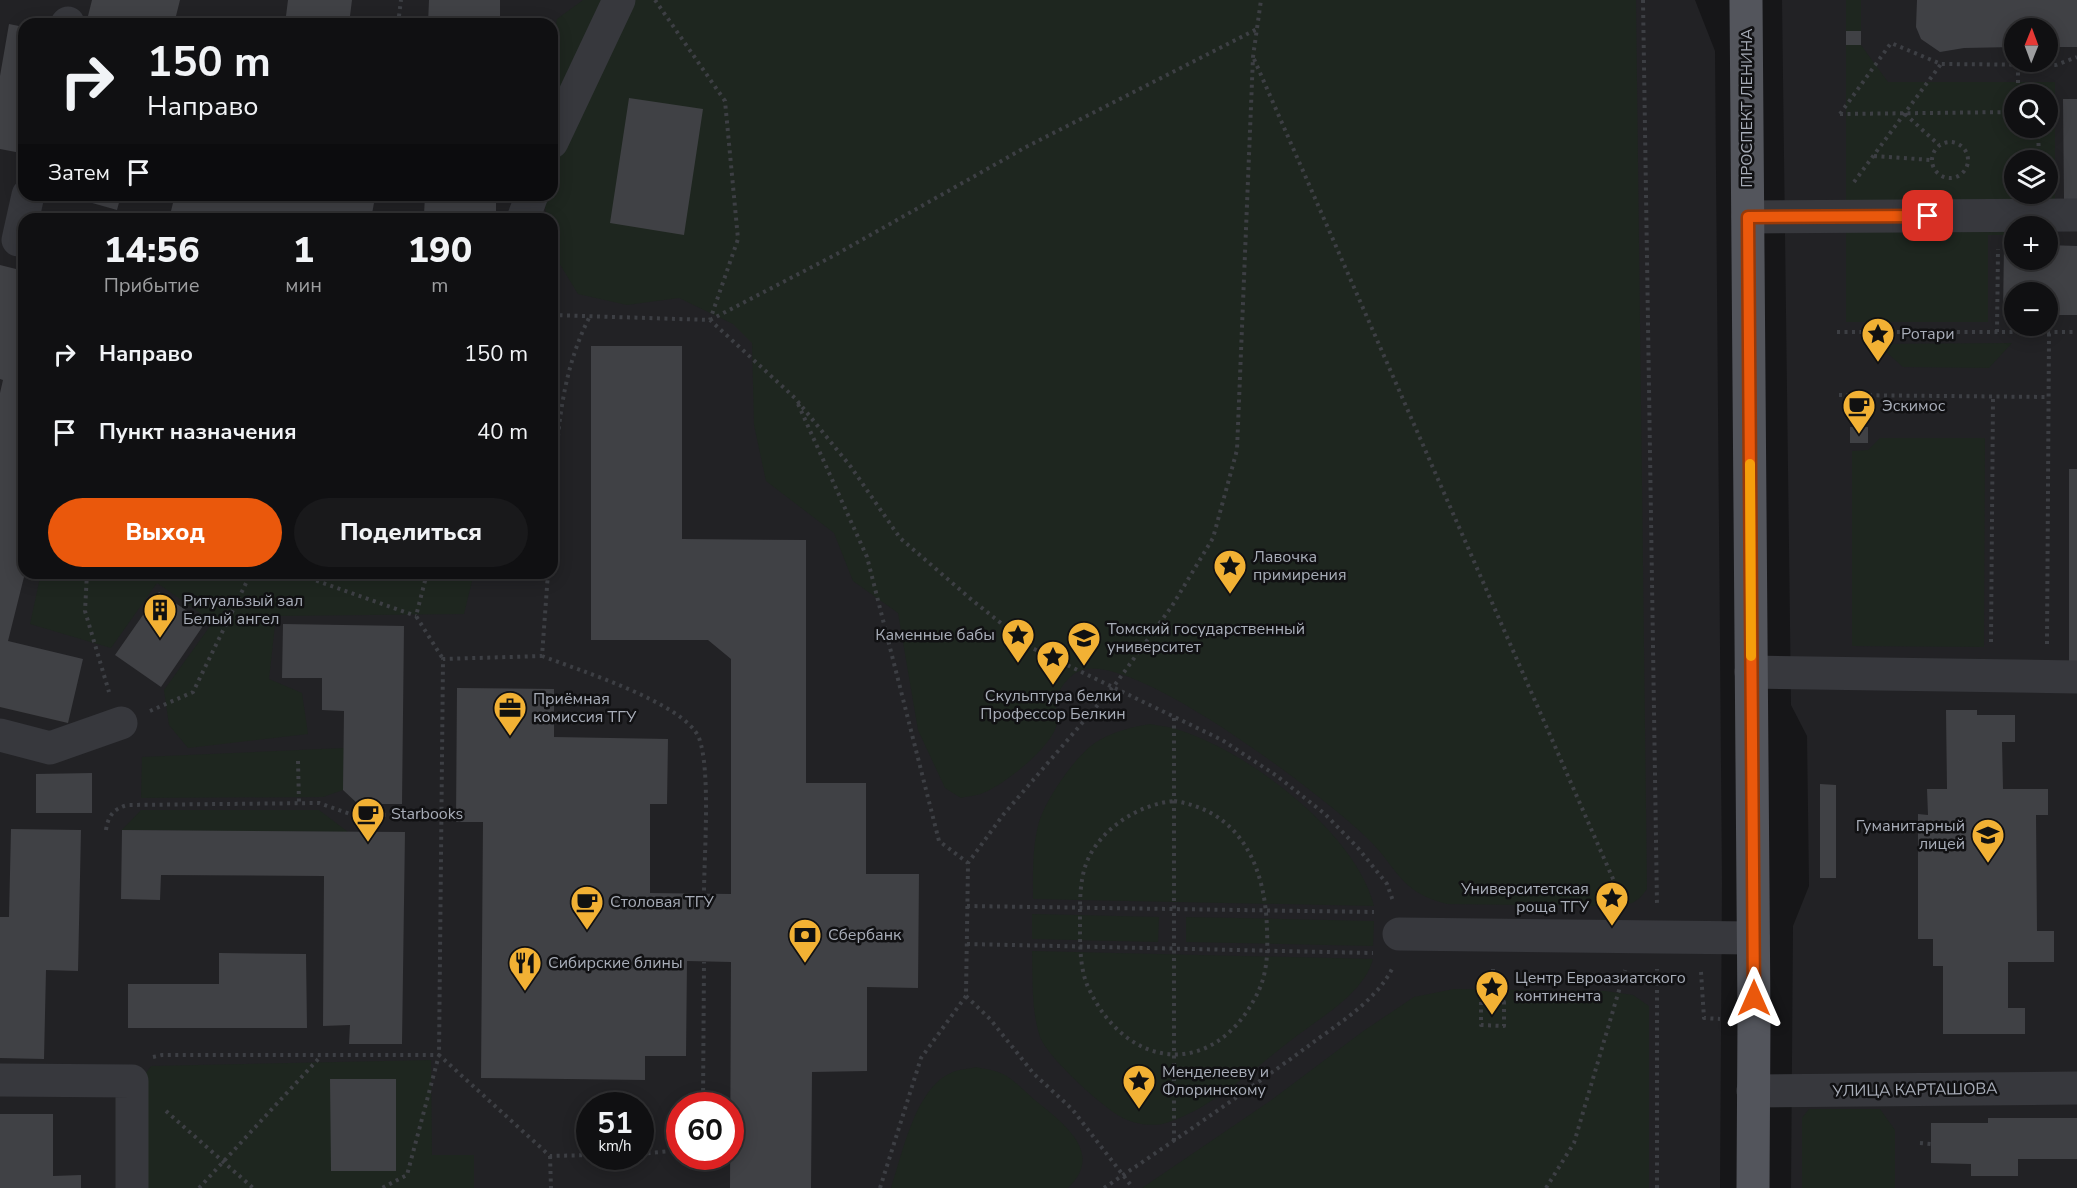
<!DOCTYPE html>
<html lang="ru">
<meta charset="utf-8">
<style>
:root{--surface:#101012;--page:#19191b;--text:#f1f3f6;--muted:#9c9d9f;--line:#303032;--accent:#ea580c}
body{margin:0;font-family:"Nunito Sans",sans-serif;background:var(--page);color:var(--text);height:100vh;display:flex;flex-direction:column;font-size:22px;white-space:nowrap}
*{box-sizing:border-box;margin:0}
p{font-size:20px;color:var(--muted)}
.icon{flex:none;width:33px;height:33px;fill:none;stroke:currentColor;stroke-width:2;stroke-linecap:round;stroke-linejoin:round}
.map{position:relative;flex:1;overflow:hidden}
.sheet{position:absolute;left:18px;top:213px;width:540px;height:366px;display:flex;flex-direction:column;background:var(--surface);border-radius:18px;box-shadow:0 3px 15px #0003,0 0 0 2px var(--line)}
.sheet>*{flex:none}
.banner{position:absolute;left:18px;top:18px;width:540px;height:183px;border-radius:18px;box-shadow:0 3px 15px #0003,0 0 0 2px var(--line);background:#101012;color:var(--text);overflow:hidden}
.needle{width:39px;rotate:1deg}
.fabs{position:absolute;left:2004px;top:18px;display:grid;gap:12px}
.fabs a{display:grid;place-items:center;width:54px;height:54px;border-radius:50%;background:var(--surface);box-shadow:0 3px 15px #0003,0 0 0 2px var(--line);font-size:30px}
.speed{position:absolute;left:576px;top:1092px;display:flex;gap:12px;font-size:30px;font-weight:700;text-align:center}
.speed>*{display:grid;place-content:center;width:78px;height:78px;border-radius:50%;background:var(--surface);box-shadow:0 3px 15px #0003,0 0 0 2px var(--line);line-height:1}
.speed small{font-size:15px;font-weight:400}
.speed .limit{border:9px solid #d22;background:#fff;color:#111}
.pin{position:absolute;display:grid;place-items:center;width:51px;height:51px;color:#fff;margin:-26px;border-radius:12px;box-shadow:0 3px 9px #0006}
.me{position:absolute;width:66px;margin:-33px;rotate:0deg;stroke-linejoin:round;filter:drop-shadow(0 0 4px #0008)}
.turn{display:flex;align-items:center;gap:21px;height:126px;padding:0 30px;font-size:27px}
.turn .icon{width:78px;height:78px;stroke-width:2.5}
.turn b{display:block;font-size:42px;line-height:51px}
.then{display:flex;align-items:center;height:57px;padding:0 30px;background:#0003;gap:12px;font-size:22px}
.eta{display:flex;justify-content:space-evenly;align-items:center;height:102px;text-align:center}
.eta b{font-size:36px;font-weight:800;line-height:42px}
.cta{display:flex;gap:12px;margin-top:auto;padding:12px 30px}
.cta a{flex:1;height:69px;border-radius:36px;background:var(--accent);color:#fff;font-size:24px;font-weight:800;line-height:69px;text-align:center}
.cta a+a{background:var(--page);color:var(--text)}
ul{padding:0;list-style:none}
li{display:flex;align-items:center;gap:18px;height:78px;padding:0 30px}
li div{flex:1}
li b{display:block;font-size:22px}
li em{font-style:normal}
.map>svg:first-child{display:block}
</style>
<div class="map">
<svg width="2077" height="1188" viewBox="0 0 2077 1188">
<rect width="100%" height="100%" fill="#161618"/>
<!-- built -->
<path fill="#222225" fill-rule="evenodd" d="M 0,0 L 1695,0 L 1715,51 L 1722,883 L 1720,1188 L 0,1188 ZM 24,24 L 552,24 L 552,195 L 24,195 ZM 24,219 L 552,219 L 552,573 L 24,573 ZM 590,1106 L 640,1106 L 640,1156 L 590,1156 ZM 680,1106 L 730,1106 L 730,1156 L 680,1156 Z
M 1782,0 L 2077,0 L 2077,1188 L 1791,1188 L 1793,926 L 1809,886 L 1807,736 L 1791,705 ZM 2014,28 L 2048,28 L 2048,62 L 2014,62 ZM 2014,94 L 2048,94 L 2048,128 L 2014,128 ZM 2014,160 L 2048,160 L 2048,194 L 2014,194 ZM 2014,226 L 2048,226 L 2048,260 L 2014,260 ZM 2014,292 L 2048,292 L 2048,326 L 2014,326 Z"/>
<!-- green -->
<path fill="#1e261f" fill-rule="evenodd" d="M 583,0 L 1636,0 L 1647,889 C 1637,903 1631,905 1613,906 L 1447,904 C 1397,891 1399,868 1366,837 C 1321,794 1145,660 1086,669 C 1071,671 1056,690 1056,705 C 1056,712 1058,721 1056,727 C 1049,749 1004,785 983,793 C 977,796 968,796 961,798 L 945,788 L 918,730 L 898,613 L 853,581 L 834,533 L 766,481 L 754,425 L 752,343 L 733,324 L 679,298 L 627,305 L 578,294 L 553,253 L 552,219 L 547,219 L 543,195 L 552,195 L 552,47 L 557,19 Z
M 1846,0 L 1861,0 L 1861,45 L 1888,82 L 2055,82 L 2055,235 L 2048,235 L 2048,226 L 2014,226 L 2014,235 L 1988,235 L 1988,322 L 1846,322 ZM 2014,94 L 2048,94 L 2048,128 L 2014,128 ZM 2014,160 L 2048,160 L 2048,194 L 2014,194 Z
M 2012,343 L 1989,368 L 1903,367 L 1877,344 Z
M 1880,438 L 1985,438 L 1984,647 L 1852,646 L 1852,451 L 1868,450 Z
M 41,573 L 474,573 L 464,614 L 276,616 L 269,679 L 302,693 L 308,734 L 188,748 L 169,725 L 164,690 L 213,622 L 157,583 L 111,648 L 30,624 Z
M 1150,724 C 1161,726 1172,727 1182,731 C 1251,754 1356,833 1374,906 L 1033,899 C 1033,875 1032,850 1038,826 C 1044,801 1076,754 1098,741 C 1115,731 1132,727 1150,724 Z
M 344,748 L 343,790 L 323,797 L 141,798 L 142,757 Z
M 141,810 L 319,810 L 348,832 L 122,830 Z
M 1032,914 L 1159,917 L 1158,942 L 1032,939 Z
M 1186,917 L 1374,921 L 1373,946 L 1186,942 Z
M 1032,951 L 1373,959 C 1364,994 1318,1019 1290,1041 C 1255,1068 1212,1108 1169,1122 C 1156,1127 1138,1125 1125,1119 C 1105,1110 1048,1058 1040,1037 C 1031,1010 1033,980 1032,951 Z
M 1454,989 L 1605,991 L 1633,995 L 1649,1006 L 1649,1188 L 1142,1188 L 1270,1101 L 1362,1032 L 1414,997 Z
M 431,1060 L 432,1155 L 474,1155 L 474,1188 L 146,1188 L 144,1076 L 151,1066 Z
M 976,1067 C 984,1069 995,1070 1003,1074 C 1015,1080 1026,1093 1036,1101 C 1063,1123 1105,1153 1068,1188 L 891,1188 C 903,1153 915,1087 953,1072 C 960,1069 969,1069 976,1067 Z
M 1809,1109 L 1880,1109 L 1895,1130 L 1895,1188 L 1802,1188 L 1802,1118 Z"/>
<!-- building -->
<path fill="#404145" d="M 92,0 L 180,0 L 174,24 L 86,24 Z
M 288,0 L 352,0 L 349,24 L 285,24 Z
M 429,0 L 500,0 L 500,24 L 428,24 Z
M 1917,0 L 2077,0 L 2077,47 L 2048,47 L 2048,28 L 2014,28 L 2014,47 L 1964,48 L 1940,52 L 1921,39 L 1916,27 Z
M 9,24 L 24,27 L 24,137 L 21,153 L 0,149 L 0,76 Z
M 1846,31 L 1861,31 L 1861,45 L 1846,45 Z
M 629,98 L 703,109 L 684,235 L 610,223 Z
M 2063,99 L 2077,99 L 2077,199 L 2064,199 Z
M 64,195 L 121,195 L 117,210 Z
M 175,195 L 338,195 L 374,203 L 371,219 L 169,219 Z
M 425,195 L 496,195 L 496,217 L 424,215 Z
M 2004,245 L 2014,245 L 2014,260 L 2048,260 L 2048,245 L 2077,246 L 2077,315 L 2048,315 L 2048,292 L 2014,292 L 2014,314 L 2003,314 Z
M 0,265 L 24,271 L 25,573 L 8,641 L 83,659 L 68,723 L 0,707 L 0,393 L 3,380 L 0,379 Z
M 591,346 L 682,346 L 682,539 L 806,540 L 806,783 L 866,783 L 866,874 L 919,874 L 918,988 L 867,987 L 867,1071 L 812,1072 L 811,1188 L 730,1188 L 731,962 L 687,961 L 686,1056 L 645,1056 L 645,1080 L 481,1078 L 483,822 L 456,822 L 457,688 L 554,689 L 554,737 L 668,739 L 667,804 L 650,804 L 650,893 L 731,894 L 731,659 L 708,640 L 591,640 Z
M 1850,427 L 1868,427 L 1868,443 L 1850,443 Z
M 2069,469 L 2077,469 L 2077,670 L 2069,670 Z
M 159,592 L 205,623 L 161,687 L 115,655 Z
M 283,624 L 404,626 L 402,804 L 358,804 L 343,790 L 344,711 L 322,710 L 322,678 L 282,678 Z
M 1946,710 L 1977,710 L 1977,715 L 2015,715 L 2015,742 L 2002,742 L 2003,789 L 2048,789 L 2048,815 L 2036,815 L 2037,931 L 2054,931 L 2054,962 L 2008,962 L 2008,1008 L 2025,1008 L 2025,1034 L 1943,1034 L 1943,966 L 1933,966 L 1933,939 L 1918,939 L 1918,814 L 1928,815 L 1927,789 L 1947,789 Z
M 92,773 L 92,813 L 36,813 L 36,774 Z
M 1820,784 L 1836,785 L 1836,878 L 1820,878 Z
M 11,829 L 81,830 L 78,971 L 46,970 L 44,1059 L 0,1058 L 0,917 L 9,917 Z
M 122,830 L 405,832 L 402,1044 L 349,1044 L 350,1025 L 323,1026 L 324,876 L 161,875 L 160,900 L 121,899 Z
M 219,953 L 306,954 L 307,1028 L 128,1028 L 128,984 L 219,984 Z
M 330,1079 L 396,1079 L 396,1171 L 331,1171 Z
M 0,1114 L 53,1114 L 53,1176 L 81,1175 L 81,1188 L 0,1188 Z
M 1988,1118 L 2077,1118 L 2077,1159 L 2018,1159 L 2018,1176 L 1971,1176 L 1971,1164 L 1931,1163 L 1931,1123 L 1988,1123 Z"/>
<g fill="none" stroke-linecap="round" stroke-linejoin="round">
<!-- path -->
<path stroke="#3d3f44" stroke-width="4" stroke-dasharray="3 4.5" stroke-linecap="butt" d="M 655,0 L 725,101 L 738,239 L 710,320
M 1643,0 L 1657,905
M 398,24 L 401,0
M 1254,59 L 1624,904
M 2018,65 L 2018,94
M 1840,114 L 1891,43 L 1941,64 L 2056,65 L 2077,57
M 1840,114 L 2014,112
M 1905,114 L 1939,145
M 2038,128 L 2039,160
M1932 160a18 18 0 1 1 36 0a18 18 0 1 1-36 0Z
M 1874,156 L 1931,160
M 1854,182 L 1941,64
M 552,315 L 710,320 L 795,398 L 851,467 L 900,538 L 972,600 L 1032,648 L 1222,740 L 1277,776 L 1325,814 L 1358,848 L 1387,884 L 1393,901
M 710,320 L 835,255 L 1026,147 L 1257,29
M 1837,332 L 2077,332
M 1997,332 L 1998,249
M 1839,395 L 2048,397
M 798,404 L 867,557 L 939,841 L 968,863
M 552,519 C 557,449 557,380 590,316
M 87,573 L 85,611 L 109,692
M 295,573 L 416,616
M 427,573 L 416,616 L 443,659
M 548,573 L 542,656 L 443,659 L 439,1055 L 550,1156 L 590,1155
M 1991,642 L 1993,397
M 2047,644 L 2049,332
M 542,656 C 578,670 685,703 699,738 C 711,770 704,856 704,894
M 150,711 L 193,692 L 251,573
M 298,761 L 299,803
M 1174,801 C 1242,811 1266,869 1267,931 C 1268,955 1267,977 1255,998 C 1212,1079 1127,1070 1089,989 C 1080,971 1080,947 1080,927 C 1080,906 1079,884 1086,864 C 1099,829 1139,804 1174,801 Z
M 106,830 C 108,816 114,808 128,805 L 319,803 L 350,814 L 441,816
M 967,906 L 1374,912
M 967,944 L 1373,953
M 1701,972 L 1704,1018 L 1720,1019
M 966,996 L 990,1019 L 1034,1074 L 1072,1109 L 1133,1188
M 1481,1001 L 1504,1002 L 1504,1026 L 1481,1025 Z
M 1492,1002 L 1493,969
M 153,1057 L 162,1055 L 439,1055 L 407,1175 L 382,1188
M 703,1106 L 704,962
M 166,1111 L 253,1188
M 1174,1141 L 1174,716
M 1920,1143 L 1931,1144
M 640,1154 L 680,1150
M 550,1156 L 551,1188
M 199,1188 L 321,1056
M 880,1188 L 921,1058 L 966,996 L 968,863 L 1003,815 L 1114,686 L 1172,606 L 1213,538 L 1237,450 L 1253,57 L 1261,0
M 1104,1188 C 1172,1142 1240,1096 1307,1047 C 1337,1024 1376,1002 1393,967
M 1546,1188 L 1574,1143 L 1625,970
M 1657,1188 L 1657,969"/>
<!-- minor -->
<path stroke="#37383d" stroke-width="33" d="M 67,24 L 68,23
M 552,142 L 619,0
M 1748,217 L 2077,215
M 523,219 L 532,195
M 18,240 L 28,195
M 1751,672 L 2077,677
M 0,735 L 50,748 L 121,723
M 1399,934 L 1753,938
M 0,1080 L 132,1081 L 132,1188
M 1753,1091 L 2077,1088"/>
<!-- major -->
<path stroke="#53555c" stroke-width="33" d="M 1746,0 L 1754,1018 L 1753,1188"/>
</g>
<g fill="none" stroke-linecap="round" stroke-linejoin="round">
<!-- route casing -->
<g stroke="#983908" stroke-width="15">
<path id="route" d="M 1754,998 L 1748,217 L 1928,216"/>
</g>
<!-- route -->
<use href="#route" stroke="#ea580c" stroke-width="10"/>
<!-- slow -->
<path stroke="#f59e0b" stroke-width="10" d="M 1750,464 L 1751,656"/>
</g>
<!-- icons -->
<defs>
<g id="sight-pin" transform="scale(1.725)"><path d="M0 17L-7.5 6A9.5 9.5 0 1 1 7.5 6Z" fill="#f2b134" stroke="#111113"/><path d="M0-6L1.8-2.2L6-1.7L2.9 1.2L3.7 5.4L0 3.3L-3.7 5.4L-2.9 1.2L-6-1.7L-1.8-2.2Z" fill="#111"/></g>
<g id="cafe-pin" transform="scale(1.725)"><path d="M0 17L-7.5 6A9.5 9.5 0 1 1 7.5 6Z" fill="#f2b134" stroke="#111113"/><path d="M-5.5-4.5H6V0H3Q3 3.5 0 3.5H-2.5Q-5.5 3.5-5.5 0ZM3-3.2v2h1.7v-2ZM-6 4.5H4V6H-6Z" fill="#111"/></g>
<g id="building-pin" transform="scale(1.725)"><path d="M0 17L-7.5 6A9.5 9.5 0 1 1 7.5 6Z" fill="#f2b134" stroke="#111113"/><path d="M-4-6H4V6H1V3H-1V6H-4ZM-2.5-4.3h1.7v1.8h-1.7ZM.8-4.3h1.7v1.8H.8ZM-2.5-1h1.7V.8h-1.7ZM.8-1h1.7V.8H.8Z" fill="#111"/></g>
<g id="university-pin" transform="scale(1.725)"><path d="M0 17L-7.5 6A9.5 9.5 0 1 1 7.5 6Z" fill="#f2b134" stroke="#111113"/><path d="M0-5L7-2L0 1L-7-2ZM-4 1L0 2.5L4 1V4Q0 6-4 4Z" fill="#111"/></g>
<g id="office-pin" transform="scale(1.725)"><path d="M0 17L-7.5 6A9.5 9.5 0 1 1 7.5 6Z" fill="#f2b134" stroke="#111113"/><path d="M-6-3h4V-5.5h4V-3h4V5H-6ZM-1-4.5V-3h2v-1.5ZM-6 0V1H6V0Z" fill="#111"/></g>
<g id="school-pin" transform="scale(1.725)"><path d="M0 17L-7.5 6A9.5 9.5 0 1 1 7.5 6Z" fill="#f2b134" stroke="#111113"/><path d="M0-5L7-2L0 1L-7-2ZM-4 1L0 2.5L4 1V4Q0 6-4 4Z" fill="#111"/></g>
<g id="bank-pin" transform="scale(1.725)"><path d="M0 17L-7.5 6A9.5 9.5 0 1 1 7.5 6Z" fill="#f2b134" stroke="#111113"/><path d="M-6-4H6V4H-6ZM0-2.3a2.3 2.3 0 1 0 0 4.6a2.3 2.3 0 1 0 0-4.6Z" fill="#111"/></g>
<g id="restaurant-pin" transform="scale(1.725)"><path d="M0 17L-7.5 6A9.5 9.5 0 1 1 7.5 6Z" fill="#f2b134" stroke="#111113"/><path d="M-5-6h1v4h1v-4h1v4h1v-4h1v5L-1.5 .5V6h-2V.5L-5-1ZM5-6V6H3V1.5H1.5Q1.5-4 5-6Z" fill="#111"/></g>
</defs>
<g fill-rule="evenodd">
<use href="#sight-pin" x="1878" y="334"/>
<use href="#cafe-pin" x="1859" y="406"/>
<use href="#sight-pin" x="1230" y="566"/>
<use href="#building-pin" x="160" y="610"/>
<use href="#sight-pin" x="1018" y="635"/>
<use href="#university-pin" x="1084" y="638"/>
<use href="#sight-pin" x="1053" y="657"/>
<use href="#office-pin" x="510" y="708"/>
<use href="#cafe-pin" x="368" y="814"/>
<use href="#school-pin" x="1988" y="835"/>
<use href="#sight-pin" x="1612" y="898"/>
<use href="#cafe-pin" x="587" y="902"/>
<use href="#bank-pin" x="805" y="935"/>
<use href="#restaurant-pin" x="525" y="963"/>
<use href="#sight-pin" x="1492" y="987"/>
<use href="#sight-pin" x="1139" y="1081"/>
</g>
<g text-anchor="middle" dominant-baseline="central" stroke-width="5" stroke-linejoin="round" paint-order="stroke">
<!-- street labels -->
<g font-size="16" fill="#a8adb8" stroke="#111113">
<text transform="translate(1747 108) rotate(-90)">ПРОСПЕКТ ЛЕНИНА</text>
<text transform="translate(1915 1090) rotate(-1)">УЛИЦА КАРТАШОВА</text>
</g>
<!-- poi labels -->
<g font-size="16" fill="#a8adb8" stroke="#111113" text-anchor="start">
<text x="1901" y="334">Ротари</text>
<text x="1882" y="406">Эскимос</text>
<text x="1253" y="557">Лавочка<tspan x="1253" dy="18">примирения</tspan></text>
<text x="183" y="601">Ритуальзый зал<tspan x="183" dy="18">Белый ангел</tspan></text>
<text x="1107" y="629">Томский государственный<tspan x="1107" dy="18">университет</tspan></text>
<text x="995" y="635" text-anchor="end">Каменные бабы</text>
<text x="1053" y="696" text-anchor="middle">Скульптура белки<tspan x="1053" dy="18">Профессор Белкин</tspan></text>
<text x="533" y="699">Приёмная<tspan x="533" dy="18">комиссия ТГУ</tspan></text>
<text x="391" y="814">Starbooks</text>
<text x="1965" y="826" text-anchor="end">Гуманитарный<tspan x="1965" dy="18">лицей</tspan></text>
<text x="1589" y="889" text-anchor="end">Университетская<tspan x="1589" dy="18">роща ТГУ</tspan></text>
<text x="610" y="902">Столовая ТГУ</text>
<text x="828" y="935">Сбербанк</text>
<text x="548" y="963">Сибирские блины</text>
<text x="1515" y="978">Центр Евроазиатского<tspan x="1515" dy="18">континента</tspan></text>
<text x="1162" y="1072">Менделееву и<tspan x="1162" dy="18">Флоринскому</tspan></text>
</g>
</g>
</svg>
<div class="fabs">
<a><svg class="needle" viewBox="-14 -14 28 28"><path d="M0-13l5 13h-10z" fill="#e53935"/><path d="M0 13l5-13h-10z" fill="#9c9d9f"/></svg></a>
<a><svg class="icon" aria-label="search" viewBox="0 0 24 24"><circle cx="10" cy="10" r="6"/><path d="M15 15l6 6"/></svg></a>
<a><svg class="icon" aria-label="layers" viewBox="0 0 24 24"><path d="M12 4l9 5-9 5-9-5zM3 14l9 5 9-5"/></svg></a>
<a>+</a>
<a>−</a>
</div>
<div class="speed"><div>51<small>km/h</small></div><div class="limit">60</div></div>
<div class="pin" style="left:1928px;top:216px;background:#d93025"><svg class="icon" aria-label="arrive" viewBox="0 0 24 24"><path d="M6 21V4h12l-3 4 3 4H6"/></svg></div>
<svg class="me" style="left:1754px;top:998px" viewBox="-20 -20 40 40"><path d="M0-17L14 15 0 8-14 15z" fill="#ea580c" stroke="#fff" stroke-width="4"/></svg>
<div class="banner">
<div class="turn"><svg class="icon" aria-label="right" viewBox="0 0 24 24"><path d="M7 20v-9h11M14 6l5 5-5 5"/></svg><div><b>150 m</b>Направо</div></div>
<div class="then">Затем<svg class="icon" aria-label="arrive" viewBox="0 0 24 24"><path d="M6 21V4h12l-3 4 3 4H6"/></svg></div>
</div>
<section class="sheet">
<div class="eta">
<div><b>14:56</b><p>Прибытие</p></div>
<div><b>1</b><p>мин</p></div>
<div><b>190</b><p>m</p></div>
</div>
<ul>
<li><svg class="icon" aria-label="right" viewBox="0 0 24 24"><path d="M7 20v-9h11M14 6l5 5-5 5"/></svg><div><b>Направо</b></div><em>150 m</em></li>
<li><svg class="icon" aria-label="arrive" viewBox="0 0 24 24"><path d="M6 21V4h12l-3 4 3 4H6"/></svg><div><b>Пункт назначения</b></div><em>40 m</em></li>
</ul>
<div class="cta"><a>Выход</a><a>Поделиться</a></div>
</section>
</div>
